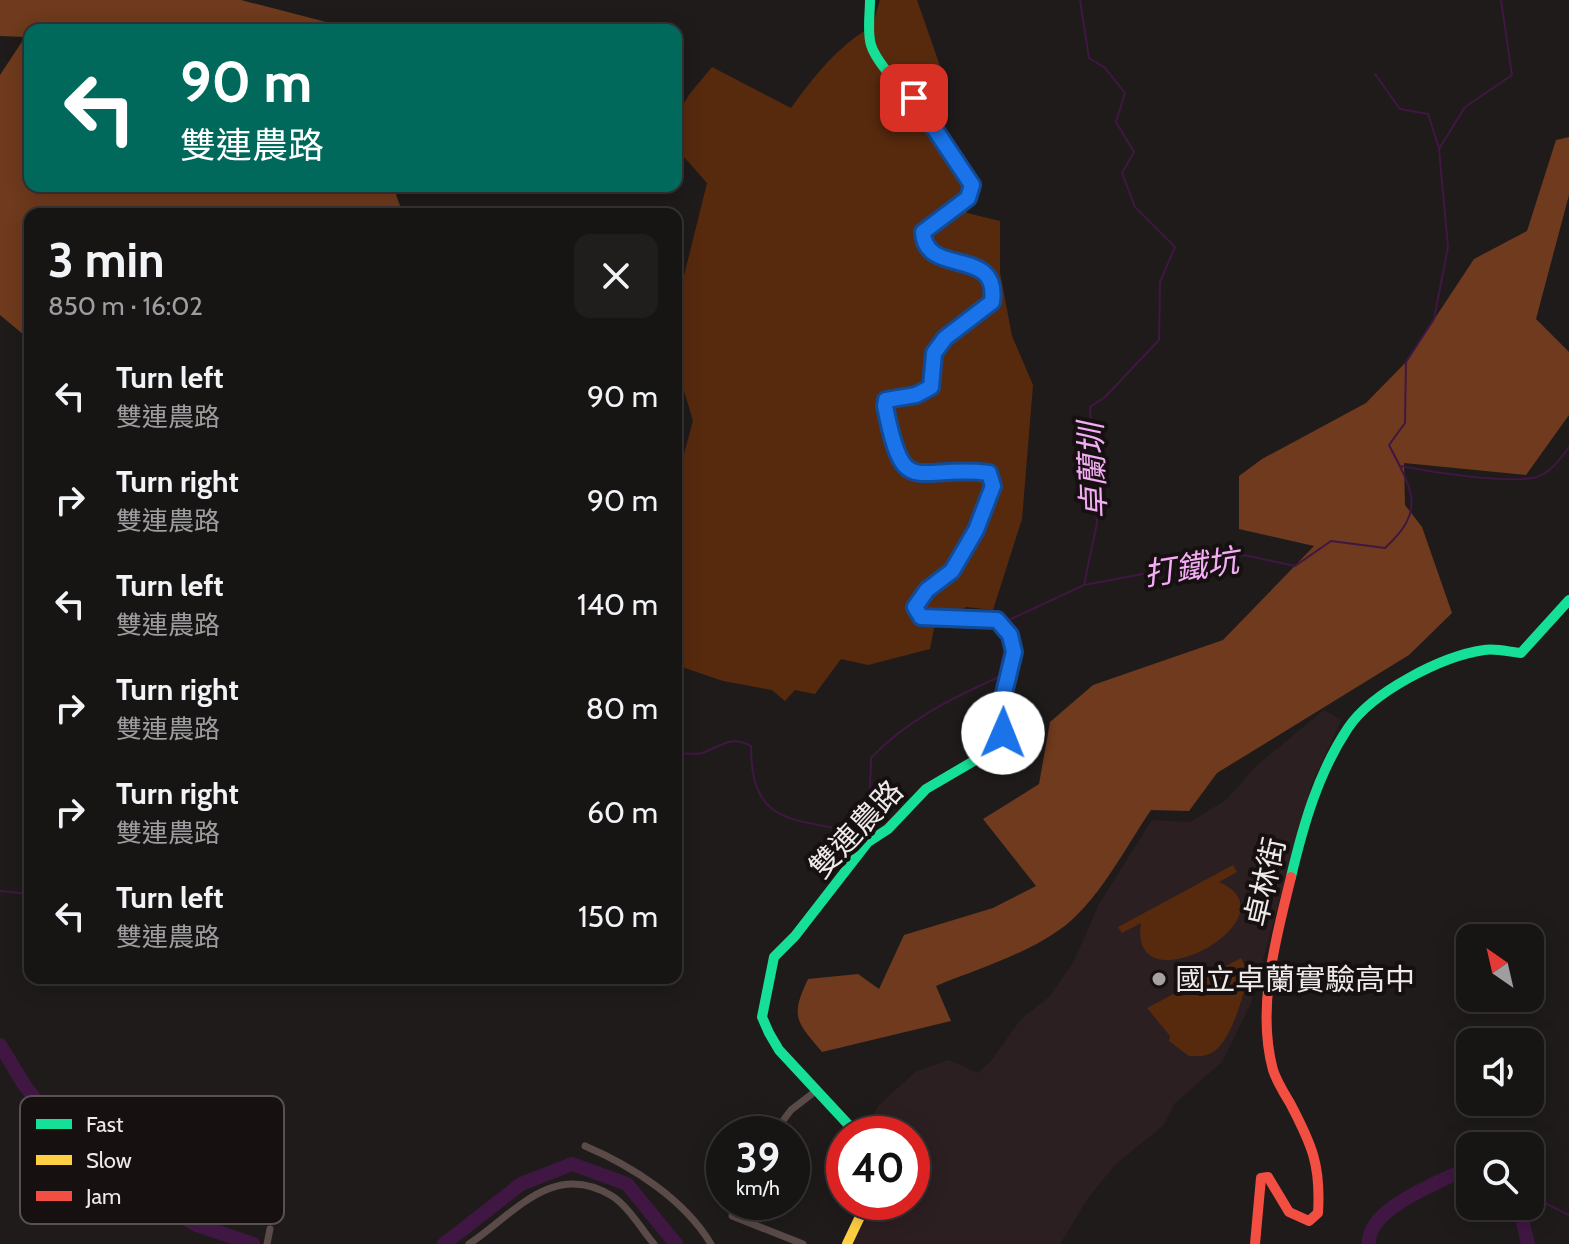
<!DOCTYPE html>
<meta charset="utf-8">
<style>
:root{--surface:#171414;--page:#201d1d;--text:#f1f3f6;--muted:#9e9ea0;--line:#363334}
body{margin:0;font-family:Cabin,"Noto Sans TC",sans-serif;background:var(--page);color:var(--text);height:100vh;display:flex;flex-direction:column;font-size:30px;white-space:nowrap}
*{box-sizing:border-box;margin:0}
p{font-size:26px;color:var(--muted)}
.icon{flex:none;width:44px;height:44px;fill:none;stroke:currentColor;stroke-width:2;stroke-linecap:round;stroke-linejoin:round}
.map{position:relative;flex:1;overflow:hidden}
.drawer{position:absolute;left:24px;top:208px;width:658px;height:776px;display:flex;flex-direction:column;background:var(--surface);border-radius:16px;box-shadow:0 4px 20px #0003,0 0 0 2px var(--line)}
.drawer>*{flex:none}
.guide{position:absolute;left:24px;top:24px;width:658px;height:168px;border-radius:16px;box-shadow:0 4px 20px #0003,0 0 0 2px var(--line);background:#00695c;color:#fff;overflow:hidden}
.needle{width:52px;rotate:326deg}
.buttons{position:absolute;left:1456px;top:924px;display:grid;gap:16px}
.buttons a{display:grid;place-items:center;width:88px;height:88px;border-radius:16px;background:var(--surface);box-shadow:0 4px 20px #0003,0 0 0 2px var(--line);font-size:40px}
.speed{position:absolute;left:706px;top:1116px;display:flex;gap:16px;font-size:40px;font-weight:700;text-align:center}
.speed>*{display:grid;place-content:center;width:104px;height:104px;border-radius:50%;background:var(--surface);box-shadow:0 4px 20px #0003,0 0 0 2px var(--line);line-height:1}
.speed small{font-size:20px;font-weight:400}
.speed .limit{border:12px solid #d22;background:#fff;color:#111}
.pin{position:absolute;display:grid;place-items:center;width:68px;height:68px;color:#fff;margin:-34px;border-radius:16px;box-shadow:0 4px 12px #0006}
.me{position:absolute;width:88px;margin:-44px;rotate:1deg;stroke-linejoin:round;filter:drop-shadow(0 0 6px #0008)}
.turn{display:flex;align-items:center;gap:28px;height:168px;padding:0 24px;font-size:36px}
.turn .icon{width:104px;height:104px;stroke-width:2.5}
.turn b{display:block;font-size:56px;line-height:68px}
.round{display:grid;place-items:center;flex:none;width:84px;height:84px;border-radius:16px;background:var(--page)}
.headline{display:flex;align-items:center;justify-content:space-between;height:136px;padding:0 24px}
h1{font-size:48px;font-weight:700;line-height:60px}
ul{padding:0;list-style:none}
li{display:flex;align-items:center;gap:24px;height:104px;padding:0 24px}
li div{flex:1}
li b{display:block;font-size:30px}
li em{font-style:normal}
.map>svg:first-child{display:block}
</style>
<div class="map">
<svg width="1569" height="1244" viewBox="0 0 1569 1244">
<rect width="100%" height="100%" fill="#1f1b1b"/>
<!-- built -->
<path fill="#2c1f21" d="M 1324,710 L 1341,720 L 1312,784 L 1251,1003 L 1222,1062 L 1174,1104 L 1163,1126 L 1117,1163 L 1088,1198 L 1060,1244 L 852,1244 L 876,1202 L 912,1202 L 912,1134 L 865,1134 L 878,1106 L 915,1072 L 949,1060 L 978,1073 L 991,1061 L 1021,1019 L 1049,997 L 1074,961 L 1099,904 L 1152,820 L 1190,822 L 1226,800 L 1255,767 Z"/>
<!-- green -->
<path fill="#572a0e" d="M 880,0 L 917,0 L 940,66 L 933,137 L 962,183 L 967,213 L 1000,221 L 1000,273 L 1012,336 L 1033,385 L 1022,519 L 993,610 L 966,607 L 934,628 L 930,649 L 868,665 L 841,659 L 815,694 L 795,690 L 785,701 L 772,690 L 723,681 L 676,665 L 676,483 L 693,421 L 676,364 L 676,308 L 707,183 L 676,148 C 676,104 685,100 712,67 L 791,108 C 816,74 836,48 872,26 Z
M 1233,865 L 1237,872 L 1219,882 C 1300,917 1127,1012 1141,923 L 1122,933 L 1118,927 Z
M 1241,958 L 1249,974 C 1243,994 1231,1046 1209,1054 C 1204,1057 1195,1056 1189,1056 L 1169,1041 L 1170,1036 L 1147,1008 Z"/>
<!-- forest -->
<path fill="#6f3a1d" d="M 0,0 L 241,0 L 357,30 L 30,30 L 30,186 L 393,186 L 403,214 L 30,214 L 30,340 L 0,315 L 0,75 L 25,37 L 0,36 Z
M 1569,137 L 1569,195 L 1536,319 L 1569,352 L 1569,415 L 1526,475 L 1404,463 L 1405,505 L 1422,527 L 1452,613 L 1409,655 L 1217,773 L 1189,811 L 1151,810 C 1125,848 1102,895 1066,925 C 1028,954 980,968 936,986 L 951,1021 L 822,1052 C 796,1021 790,1017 808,979 L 858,974 L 879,989 L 904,935 L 993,908 L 1036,886 L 983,819 L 1039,784 L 1050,722 L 1093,685 L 1223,640 L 1314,546 L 1239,529 L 1239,476 L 1262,459 L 1366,403 L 1406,362 L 1474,259 L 1527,231 L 1556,140 Z"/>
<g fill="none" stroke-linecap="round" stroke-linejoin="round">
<!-- stream -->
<path stroke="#401742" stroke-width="2" d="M 1080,0 L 1089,58 L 1105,68 L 1125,93 L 1116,122 L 1134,152 L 1122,173 L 1135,207 L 1175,247 L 1160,282 L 1159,340 L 1105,397 L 1090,407 L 1097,523 L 1084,585
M 1375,74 L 1400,109 L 1428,114 L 1439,148
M 1400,466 C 1431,472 1502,483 1532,478 C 1547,476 1561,459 1569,447
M 1008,626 L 1009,620 L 1084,585 L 1244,555 L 1295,566 L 1331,541 L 1385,548 C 1427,510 1412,490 1389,445 L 1405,423 L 1406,362 L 1434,319 L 1448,247 L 1439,149 L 1465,107 L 1512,75 L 1501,0
M 676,753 C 684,753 695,755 702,753 C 722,746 730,735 751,746 C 751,825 791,818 855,832 L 869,822 L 871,758 C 907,720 952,698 999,677 L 1006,640
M 0,891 L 30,894
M 1530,1187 L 1547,1204 L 1569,1215"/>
<!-- river -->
<path stroke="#401742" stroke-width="14" d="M 0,1045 L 25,1086 L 87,1166 L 197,1225 L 253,1244
M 1519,1206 L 1528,1244
M 444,1244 L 521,1184 L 572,1164 L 627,1184 L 676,1244
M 1369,1244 C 1366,1208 1443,1181 1470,1167"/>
<!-- street -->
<path stroke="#5a4a48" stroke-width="7" d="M 773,1134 L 791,1110 L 817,1090
M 585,1146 C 632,1166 684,1199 711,1244
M 734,1202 L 732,1216 L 803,1244
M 267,1244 L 270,1229
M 469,1244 C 515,1213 553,1160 612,1196 C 628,1206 642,1230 654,1244"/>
<!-- fast -->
<path stroke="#16e098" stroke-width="10" d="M 870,0 C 870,14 867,32 871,45 C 878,69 925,111 941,137
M 1291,877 C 1303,826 1318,773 1348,728 C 1372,692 1442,656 1484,650 C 1496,648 1509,652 1521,653 L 1569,600
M 857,1134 L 779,1050 L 769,1033 L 762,1017 L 774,957 L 795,936 L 868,842 L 888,829 L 926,789 L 984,755 L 1003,733 C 1003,720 1001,706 1004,693 C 1010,660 1022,649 997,620 L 921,617 L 915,607 C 930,585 951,573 964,550"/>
<!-- slow -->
<path stroke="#ffcf43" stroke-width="10" d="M 906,397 L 931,387 L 934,353 L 945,338 L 992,302 C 991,246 936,278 923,232 L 968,198 L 972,185 L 941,137
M 847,1244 L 867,1202"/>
<!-- jam -->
<path stroke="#f24e42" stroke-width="10" d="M 906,397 L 886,400 L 885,406 L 898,456 L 906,467 L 927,473 L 989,473 L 993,486 L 964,550
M 1255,1244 L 1261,1178 L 1268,1177 L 1289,1212 L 1309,1221 L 1318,1213 C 1321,1165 1312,1145 1290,1103 C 1284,1093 1277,1082 1273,1070 C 1256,1007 1276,939 1291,877"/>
</g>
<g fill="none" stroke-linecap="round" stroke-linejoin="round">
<!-- route casing -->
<g stroke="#114b97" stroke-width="20">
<path id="route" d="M 914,98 L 972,185 L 968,198 L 923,232 C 925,278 1000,245 992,302 L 945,338 L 934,353 L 931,387 L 916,395 L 886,400 L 885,406 C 904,502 913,464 989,473 L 993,486 L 976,530 L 952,571 L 927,590 L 915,607 L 921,617 L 997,620 L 1010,635 L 1014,652 L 1003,697 L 1003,733"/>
</g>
<!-- route -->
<use href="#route" stroke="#1a73e8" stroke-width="14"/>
</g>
<!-- markers -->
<circle fill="#a6a2a2" stroke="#171011" stroke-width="3" cx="1159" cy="979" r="8"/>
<g text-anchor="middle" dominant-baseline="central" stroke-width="8" stroke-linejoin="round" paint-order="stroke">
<!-- street labels -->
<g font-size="30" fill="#efeaea" stroke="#171011">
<text transform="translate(856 829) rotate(-47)">雙連農路</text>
<text transform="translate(1265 882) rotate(-77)">卓林街</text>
</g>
<!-- poi labels -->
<g font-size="30" fill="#efeaea" stroke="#171011" text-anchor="start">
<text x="1175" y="979">國立卓蘭實驗高中</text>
</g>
<!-- water labels -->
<g font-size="32" font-style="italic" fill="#f3acf5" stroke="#171011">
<text transform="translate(1092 471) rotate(-92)">卓蘭圳</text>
<text transform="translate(1191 567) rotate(-9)">打鐵坑</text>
</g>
</g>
<!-- legend -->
<rect x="20" y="1096" width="264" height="128" rx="12" fill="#171011" stroke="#585152" stroke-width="2"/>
<rect x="36" y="1119" width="36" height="10" fill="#16e098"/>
<rect x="36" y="1155" width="36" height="10" fill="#ffcf43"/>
<rect x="36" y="1191" width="36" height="10" fill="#f24e42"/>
<g font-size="22" fill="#efeaea">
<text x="86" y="1132">Fast</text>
<text x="86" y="1168">Slow</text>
<text x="86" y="1204">Jam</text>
</g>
</svg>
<div class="buttons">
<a><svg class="needle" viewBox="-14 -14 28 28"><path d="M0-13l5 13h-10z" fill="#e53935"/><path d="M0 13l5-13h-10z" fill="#9e9ea0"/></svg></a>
<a><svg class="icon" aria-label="sound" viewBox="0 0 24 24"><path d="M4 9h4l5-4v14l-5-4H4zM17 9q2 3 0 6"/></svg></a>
<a><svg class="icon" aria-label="search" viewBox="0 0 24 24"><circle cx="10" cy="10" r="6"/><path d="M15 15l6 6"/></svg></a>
</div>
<div class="speed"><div>39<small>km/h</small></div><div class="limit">40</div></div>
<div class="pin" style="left:914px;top:98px;background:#d93025"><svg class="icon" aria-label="arrive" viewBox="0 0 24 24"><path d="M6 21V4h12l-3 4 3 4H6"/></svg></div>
<svg class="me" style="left:1003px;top:733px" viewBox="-20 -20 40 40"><circle r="19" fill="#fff"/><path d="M0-13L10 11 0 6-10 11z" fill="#1a73e8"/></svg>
<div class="guide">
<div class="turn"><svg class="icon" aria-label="left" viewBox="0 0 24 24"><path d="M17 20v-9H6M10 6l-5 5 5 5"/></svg><div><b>90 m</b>雙連農路</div></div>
</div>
<section class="drawer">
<div class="headline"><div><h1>3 min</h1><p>850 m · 16:02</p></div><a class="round"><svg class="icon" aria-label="close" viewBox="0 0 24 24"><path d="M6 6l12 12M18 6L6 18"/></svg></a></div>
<ul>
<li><svg class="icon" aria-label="left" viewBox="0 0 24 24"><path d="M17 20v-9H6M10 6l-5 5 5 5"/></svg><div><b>Turn left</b><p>雙連農路</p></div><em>90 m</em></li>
<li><svg class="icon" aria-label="right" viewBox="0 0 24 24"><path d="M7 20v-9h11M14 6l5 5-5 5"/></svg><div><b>Turn right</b><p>雙連農路</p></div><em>90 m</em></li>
<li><svg class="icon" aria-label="left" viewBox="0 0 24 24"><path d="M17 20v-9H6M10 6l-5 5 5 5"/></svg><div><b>Turn left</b><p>雙連農路</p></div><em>140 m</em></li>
<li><svg class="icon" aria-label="right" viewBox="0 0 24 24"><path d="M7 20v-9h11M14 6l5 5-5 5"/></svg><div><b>Turn right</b><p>雙連農路</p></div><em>80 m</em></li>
<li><svg class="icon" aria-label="right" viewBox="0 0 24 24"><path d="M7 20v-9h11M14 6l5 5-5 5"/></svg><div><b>Turn right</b><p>雙連農路</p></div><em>60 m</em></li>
<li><svg class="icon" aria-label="left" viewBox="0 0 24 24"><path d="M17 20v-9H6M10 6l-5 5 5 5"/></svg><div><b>Turn left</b><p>雙連農路</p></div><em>150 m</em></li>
</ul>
</section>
</div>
